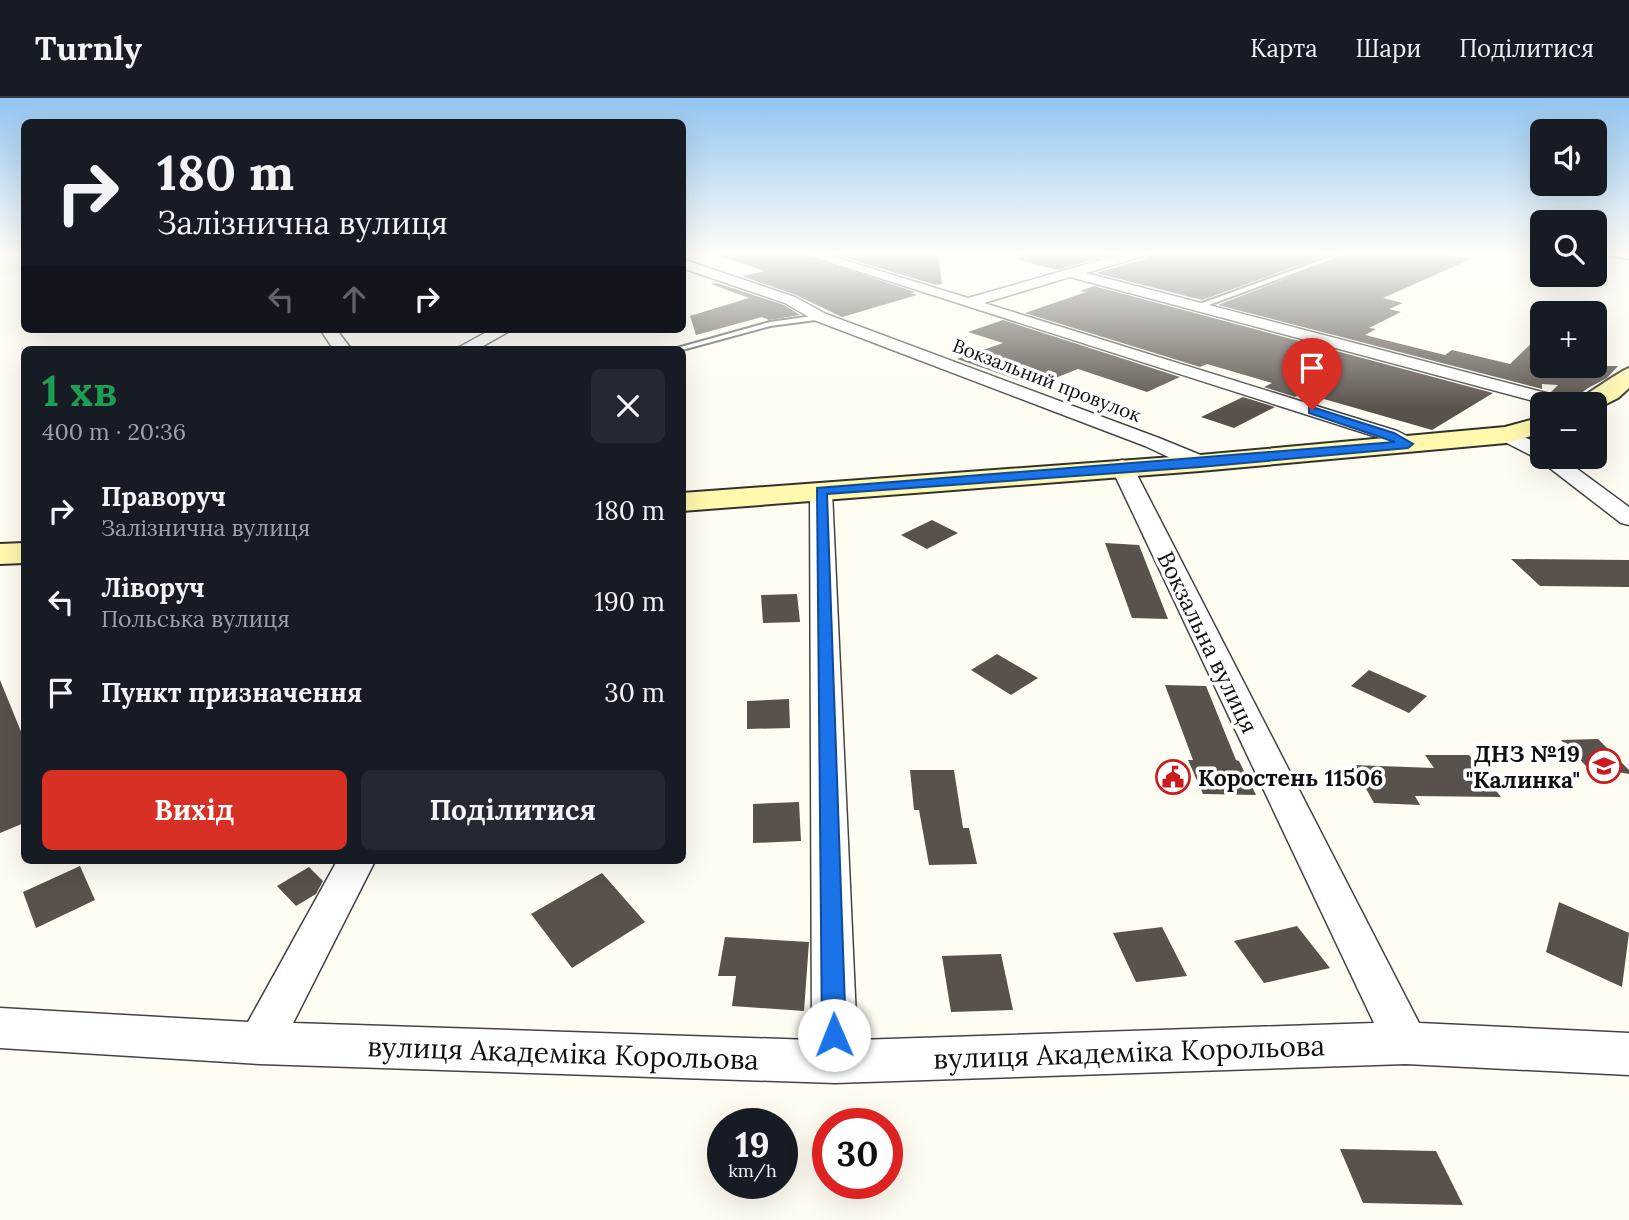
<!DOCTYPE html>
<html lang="uk">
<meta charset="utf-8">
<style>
:root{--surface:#171b24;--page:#242831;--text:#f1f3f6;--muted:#9ea1a6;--line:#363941;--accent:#d93025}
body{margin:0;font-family:Lora,serif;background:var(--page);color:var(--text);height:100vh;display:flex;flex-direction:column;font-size:26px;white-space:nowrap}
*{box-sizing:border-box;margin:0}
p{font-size:23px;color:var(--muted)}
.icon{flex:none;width:38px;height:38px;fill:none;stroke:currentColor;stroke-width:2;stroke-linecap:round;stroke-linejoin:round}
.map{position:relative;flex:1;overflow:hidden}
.panel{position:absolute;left:21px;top:248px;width:665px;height:518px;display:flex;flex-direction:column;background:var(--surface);border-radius:10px;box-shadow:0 7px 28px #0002}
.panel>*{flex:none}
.banner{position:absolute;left:21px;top:21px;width:665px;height:214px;border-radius:10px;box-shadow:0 7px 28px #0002;background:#171b24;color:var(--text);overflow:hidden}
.tools{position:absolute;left:1530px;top:21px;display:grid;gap:14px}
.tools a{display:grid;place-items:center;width:77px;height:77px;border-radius:10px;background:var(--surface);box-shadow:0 7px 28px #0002;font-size:35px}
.speed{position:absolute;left:707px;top:1010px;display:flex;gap:14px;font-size:35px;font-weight:700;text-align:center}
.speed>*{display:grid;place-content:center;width:91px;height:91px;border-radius:50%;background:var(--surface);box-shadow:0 7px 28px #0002;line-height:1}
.speed small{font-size:18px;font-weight:400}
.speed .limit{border:10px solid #d22;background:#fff;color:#111}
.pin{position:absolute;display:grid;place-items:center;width:60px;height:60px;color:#fff;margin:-72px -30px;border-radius:50% 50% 50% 0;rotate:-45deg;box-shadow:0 0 7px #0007}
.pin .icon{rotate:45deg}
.me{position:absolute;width:77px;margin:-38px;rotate:359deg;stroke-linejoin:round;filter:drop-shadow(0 0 5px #0008)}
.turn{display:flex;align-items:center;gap:24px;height:147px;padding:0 21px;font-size:32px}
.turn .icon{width:91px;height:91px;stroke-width:2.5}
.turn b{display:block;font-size:49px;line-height:60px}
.lanes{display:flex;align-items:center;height:66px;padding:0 21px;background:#0003;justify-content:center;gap:35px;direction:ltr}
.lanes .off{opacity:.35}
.round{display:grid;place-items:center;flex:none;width:74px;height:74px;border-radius:10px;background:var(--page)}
.headline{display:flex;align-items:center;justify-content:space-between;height:119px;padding:0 21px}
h1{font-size:42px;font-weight:700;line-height:52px;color:#1e9e55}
.action{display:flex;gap:14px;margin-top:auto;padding:14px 21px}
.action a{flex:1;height:80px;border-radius:10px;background:var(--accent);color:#fff;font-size:28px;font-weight:700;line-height:80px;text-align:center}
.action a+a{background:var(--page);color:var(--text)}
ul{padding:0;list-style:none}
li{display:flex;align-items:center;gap:21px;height:91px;padding:0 21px}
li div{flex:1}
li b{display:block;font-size:26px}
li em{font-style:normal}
header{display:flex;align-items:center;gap:42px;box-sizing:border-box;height:98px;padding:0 35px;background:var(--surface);border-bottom:2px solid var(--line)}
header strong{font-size:33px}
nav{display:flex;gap:38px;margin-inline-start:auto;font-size:24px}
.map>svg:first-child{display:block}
</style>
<header>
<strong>Turnly</strong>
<nav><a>Карта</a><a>Шари</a><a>Поділитися</a></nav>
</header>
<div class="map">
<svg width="1629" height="1122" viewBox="0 0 1629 1122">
<rect width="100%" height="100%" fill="#fffdf2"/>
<!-- farmland -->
<path fill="#f8f5cf" d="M 0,154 L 24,154 L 24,174 L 0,177 Z"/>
<!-- building -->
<path fill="#59514b" d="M 721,154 L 795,154 L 915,194 L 911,195 L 917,197 L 842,219 L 796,197 L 742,178 L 765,173 L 720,158 Z
M 826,154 L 938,154 L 942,186 L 936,187 Z
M 1020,154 L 1120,154 L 1058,172 L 1019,162 Z
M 1150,154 L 1336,154 L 1202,202 L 1096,175 L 1148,160 Z
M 1354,154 L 1435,154 L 1471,161 L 1383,200 L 1403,205 L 1389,211 L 1401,214 L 1369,230 L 1376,231 L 1365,237 L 1445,257 L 1452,252 L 1510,266 L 1542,235 L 1542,268 L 1618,268 L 1607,280 L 1588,290 L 1575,300 L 1551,294 L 1558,287 L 1542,286 L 1542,291 L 1218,207 Z
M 717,185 L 784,207 L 800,217 L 769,222 L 762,219 L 696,237 L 690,218 L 749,200 L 711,186 Z
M 1094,188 L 1493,295 L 1432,332 L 1303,295 L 1295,299 L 1264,289 L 1272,285 L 1207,266 L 1200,269 L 1025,215 L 1086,194 L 1080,193 Z
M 1003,222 L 1180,279 L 1147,294 L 1078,271 L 1035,288 L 957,261 L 1003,245 L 968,234 Z
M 1243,299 L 1275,309 L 1234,330 L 1201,319 Z
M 932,422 L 958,435 L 927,451 L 901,437 Z
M 1105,445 L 1139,447 L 1168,521 L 1132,520 Z
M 1511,461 L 1629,462 L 1629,489 L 1540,488 Z
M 797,496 L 800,524 L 763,525 L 761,497 Z
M 997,556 L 1038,580 L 1011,597 L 971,572 Z
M 1369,572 L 1427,598 L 1409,615 L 1351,588 Z
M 0,582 L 24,641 L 24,725 L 0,735 Z
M 1165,587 L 1206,588 L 1236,662 L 1239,663 L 1256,697 L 1203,696 L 1188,662 L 1193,662 Z
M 789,601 L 790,630 L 747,631 L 747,603 Z
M 1598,641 L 1629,672 L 1629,676 L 1586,668 L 1561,642 Z
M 1425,657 L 1469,657 L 1501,699 L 1415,698 L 1420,707 L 1374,705 L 1353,667 L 1434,670 Z
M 910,672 L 954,672 L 963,730 L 969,730 L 977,766 L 929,767 L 919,712 L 914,712 Z
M 799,704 L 801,743 L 753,745 L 753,706 Z
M 80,768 L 95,802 L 36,830 L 23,794 Z
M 309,769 L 323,783 L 316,796 L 296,808 L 277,788 Z
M 602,775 L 645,824 L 572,870 L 531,816 Z
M 1559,804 L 1629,835 L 1622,889 L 1546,854 Z
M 1297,828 L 1330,870 L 1264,885 L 1234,843 Z
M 1162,829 L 1187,878 L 1136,884 L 1113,835 Z
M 725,839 L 809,844 L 804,913 L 732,908 L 736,878 L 718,878 Z
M 1001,856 L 1013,912 L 951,914 L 942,858 Z
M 1340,1051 L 1436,1053 L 1463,1107 L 1363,1105 Z"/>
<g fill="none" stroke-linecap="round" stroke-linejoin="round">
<!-- lane casing -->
<g stroke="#434343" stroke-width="4">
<path id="lane" d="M 1343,154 L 1351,154 L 1201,210 L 1194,208 Z
M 820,217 L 824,219 L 823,221 L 770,228 L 682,252 L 670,252 L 770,224 Z"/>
</g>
<!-- street casing -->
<g stroke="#434343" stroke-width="3">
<path id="street" d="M 798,154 L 818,154 L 968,200 L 1129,154 L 1148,154 L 1147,157 L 1086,175 L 1573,302 L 1576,306 L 1545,306 L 1070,179 L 984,205 L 1397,333 L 1415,342 L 1419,346 L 1415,350 L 1401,350 L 1383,341 Z
M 1603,154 L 1629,154 L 1629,161 L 1605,157 Z
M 682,161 L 795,199 L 826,216 L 1159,340 L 1208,360 L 1211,365 L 1208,370 L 1192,370 L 1145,348 L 814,222 L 785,205 L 682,170 Z
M 320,231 L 336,231 L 352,252 L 334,252 Z
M 492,231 L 513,231 L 476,252 L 454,252 Z
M 1506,331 L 1542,347 L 1542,359 L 1561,359 L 1629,409 L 1629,427 L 1621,425 L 1538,361 L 1499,341 L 1496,337 L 1499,333 Z
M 1122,362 L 1130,364 L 1133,369 L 1419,925 L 1629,935 L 1629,977 L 1406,966 L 835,985 L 260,966 L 0,950 L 0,910 L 248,924 L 337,763 L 375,763 L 293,925 L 812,942 L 810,393 L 813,388 L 829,388 L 832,393 L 857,942 L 1374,925 L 1111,369 L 1114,364 Z"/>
</g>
<!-- secondary casing -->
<g stroke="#323232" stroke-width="4">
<path id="secondary" d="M 1629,270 L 1629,290 L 1618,300 L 1594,312 L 1594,306 L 1574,306 C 1577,302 1624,271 1629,270 Z
M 1542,319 L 1542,335 L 1506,345 L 1200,373 L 682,413 L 682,395 L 1200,357 L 1505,329 Z
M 24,445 L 24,465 L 0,466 L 0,446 Z"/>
</g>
<!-- lane -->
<use href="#lane" fill="#fff" fill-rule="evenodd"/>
<!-- street -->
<use href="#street" fill="#fff" fill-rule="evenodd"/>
<!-- secondary -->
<use href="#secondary" fill="#fff8ad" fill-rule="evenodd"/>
</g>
<!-- sky -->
<linearGradient id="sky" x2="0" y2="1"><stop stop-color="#92c5f0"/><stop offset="0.5" stop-color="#fffef9"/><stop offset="1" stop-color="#fffef9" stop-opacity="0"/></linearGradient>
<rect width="1629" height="311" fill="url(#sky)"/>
<!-- route -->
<path fill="#1a73e8" stroke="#114b97" stroke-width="2" d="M 1312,309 L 1394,335 L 1413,346 L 1408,350 L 1200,369 L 827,396 L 846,937 L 843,945 L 834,948 L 826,945 L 822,937 L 817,390 L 1395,344 L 1309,315 L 1309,310 Z"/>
<!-- icons -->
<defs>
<g id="school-ring" transform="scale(1.75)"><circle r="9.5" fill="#fff" stroke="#cc1b1f" stroke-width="1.5"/><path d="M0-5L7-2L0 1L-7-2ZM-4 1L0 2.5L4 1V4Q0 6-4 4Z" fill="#cc1b1f"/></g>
<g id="civic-ring" transform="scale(1.75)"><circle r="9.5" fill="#fff" stroke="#cc1b1f" stroke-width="1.5"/><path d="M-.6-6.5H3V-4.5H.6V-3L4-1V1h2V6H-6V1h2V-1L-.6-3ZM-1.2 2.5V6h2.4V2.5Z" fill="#cc1b1f"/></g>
</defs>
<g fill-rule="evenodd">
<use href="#school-ring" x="1604" y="668"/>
<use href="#civic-ring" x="1173" y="679"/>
</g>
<g text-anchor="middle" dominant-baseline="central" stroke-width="7" stroke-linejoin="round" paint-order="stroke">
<!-- far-street labels -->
<g font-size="19" fill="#101010" stroke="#fff">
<text transform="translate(1047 282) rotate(21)">Вокзальний провулок</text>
</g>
<!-- street labels -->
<g font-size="23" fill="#101010" stroke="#fff">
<text transform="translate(1208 544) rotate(64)">Вокзальна вулиця</text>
</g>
<!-- poi labels -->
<g font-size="23" font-weight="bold" fill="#101010" stroke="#fff" text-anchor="end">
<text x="1580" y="655">ДНЗ №19<tspan x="1580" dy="26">"Калинка"</tspan></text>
<text x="1198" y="679" text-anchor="start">Коростень 11506</text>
</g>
<!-- near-street labels -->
<g font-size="28" fill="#101010" stroke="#fff">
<text transform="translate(1129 954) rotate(-2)">вулиця Академіка Корольова</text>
<text transform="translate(563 955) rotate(2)">вулиця Академіка Корольова</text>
</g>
</g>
</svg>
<div class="tools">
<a><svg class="icon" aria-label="sound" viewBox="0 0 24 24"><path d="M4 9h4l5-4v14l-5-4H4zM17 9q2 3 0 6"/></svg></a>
<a><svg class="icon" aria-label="search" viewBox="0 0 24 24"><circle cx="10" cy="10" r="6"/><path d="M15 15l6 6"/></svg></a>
<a>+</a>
<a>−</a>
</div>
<div class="speed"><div>19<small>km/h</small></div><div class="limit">30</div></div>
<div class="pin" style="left:1312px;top:312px;background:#d93025"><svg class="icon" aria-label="arrive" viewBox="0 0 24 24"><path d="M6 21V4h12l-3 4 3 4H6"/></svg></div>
<svg class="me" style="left:834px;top:937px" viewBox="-20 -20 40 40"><circle r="19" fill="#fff"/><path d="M0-13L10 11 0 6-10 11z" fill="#1a73e8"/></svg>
<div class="banner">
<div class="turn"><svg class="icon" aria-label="right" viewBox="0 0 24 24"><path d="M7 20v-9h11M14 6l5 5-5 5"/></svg><div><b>180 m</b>Залізнична вулиця</div></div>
<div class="lanes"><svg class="icon off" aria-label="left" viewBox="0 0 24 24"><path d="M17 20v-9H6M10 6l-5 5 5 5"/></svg><svg class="icon off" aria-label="ahead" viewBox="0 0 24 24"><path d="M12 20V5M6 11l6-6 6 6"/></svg><svg class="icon" aria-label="right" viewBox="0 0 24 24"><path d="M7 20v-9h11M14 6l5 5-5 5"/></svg></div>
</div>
<section class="panel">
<div class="headline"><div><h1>1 хв</h1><p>400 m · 20:36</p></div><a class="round"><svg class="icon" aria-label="close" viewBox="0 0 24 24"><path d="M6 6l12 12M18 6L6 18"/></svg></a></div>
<ul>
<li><svg class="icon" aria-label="right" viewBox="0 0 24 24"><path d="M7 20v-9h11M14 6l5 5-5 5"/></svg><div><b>Праворуч</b><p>Залізнична вулиця</p></div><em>180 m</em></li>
<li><svg class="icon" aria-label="left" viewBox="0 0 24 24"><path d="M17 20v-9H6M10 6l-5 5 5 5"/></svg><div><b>Ліворуч</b><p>Польська вулиця</p></div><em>190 m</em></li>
<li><svg class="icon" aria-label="arrive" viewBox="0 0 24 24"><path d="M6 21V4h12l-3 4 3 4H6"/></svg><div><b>Пункт призначення</b></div><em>30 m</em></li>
</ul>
<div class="action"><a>Вихід</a><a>Поділитися</a></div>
</section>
</div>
